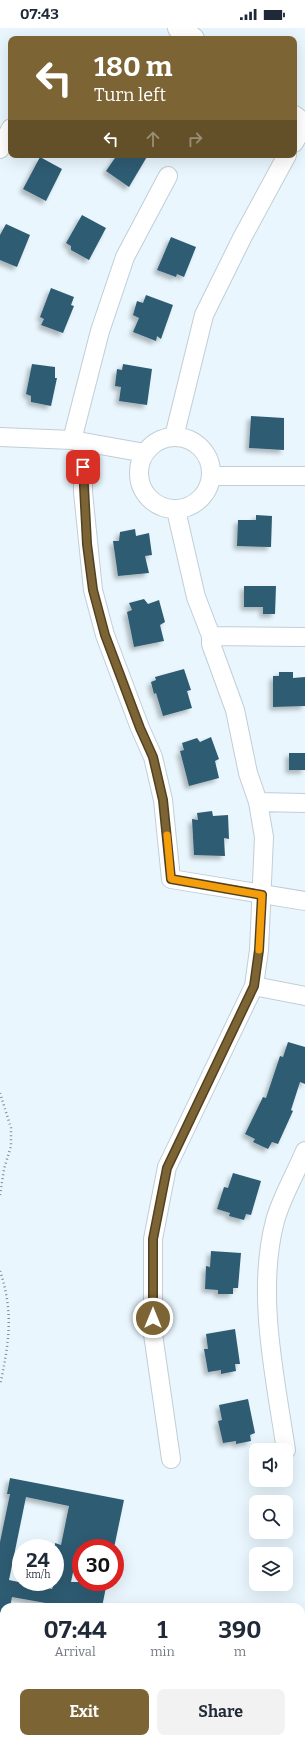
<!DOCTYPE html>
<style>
:root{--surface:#fff;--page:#f2f2f3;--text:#1f2937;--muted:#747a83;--accent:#7c6434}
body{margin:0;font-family:Bitter,serif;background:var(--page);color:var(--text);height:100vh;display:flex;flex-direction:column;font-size:15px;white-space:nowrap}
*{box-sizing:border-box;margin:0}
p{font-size:13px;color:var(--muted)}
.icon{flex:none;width:22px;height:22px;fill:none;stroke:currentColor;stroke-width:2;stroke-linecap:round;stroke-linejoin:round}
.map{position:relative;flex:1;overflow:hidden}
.side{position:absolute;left:0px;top:1575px;width:305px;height:140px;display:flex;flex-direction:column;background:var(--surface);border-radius:12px 12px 0 0;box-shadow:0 4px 16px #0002}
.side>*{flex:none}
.guide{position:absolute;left:8px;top:8px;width:289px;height:122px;border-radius:8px;box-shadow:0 4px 16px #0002;background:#7c6434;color:#fff;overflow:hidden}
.controls{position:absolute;left:249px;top:1415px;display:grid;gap:8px}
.controls a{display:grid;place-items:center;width:44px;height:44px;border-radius:8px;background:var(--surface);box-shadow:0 4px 16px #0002;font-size:20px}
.speed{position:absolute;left:12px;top:1511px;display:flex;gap:8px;font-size:20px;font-weight:700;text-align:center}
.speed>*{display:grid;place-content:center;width:52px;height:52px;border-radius:50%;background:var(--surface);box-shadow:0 4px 16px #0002;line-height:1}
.speed small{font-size:10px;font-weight:400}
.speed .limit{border:6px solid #d22;background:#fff;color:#111}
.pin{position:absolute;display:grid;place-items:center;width:34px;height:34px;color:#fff;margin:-17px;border-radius:8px;box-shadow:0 2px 6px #0006}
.me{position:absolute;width:44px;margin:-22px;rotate:0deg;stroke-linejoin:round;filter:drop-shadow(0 0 3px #0008)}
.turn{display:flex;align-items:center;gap:14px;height:84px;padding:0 20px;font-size:18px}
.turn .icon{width:52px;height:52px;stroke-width:2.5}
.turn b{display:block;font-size:28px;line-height:34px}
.lanes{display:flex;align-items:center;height:38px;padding:0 20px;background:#0003;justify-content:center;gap:20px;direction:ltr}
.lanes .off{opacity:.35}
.eta{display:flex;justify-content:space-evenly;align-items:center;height:68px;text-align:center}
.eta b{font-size:24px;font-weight:700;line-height:28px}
.primary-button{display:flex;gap:8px;margin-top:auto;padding:8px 20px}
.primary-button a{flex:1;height:46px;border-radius:8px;background:var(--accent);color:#fff;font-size:16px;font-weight:700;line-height:46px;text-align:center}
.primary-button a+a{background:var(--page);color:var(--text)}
.status{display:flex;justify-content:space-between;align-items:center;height:28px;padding:0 20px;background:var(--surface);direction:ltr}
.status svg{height:11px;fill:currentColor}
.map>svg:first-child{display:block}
</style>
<div class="status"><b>07:43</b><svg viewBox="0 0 49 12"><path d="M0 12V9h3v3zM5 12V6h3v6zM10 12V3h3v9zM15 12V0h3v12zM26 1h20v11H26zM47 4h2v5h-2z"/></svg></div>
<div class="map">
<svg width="305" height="1715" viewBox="0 0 305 1715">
<defs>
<filter id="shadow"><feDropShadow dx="-3.5" dy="3.5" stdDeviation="2" flood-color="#0004"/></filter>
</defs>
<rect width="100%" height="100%" fill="#e9f6fd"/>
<!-- building -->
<path fill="#2f5c73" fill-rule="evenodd" filter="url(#shadow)" d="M 117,127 L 148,127 L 129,159 L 106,143 Z
M 40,129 L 62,141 L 46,173 L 23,161 Z
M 82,187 L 106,200 L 89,232 L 71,222 L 71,218 L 66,215 Z
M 6,196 L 30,207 L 17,239 L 0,232 L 0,207 Z
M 171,209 L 196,219 L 184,249 L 177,246 L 176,249 L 157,242 Z
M 51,260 L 74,269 L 71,277 L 74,278 L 63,305 L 41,297 L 44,291 L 40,289 Z
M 146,267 L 173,277 L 161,311 L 157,308 L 156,313 L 133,304 L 139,290 L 133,287 L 137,273 L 143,275 Z
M 32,336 L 55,339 L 55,350 L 57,350 L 51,378 L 31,374 L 31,368 L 26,366 Z
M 123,336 L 152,341 L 147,377 L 119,373 L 121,359 L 115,358 L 117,341 L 122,342 Z
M 251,388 L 284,390 L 284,422 L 249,420 Z
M 256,487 L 272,488 L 271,519 L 237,518 L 238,492 L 256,492 Z
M 135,501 L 136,508 L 149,505 L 152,527 L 145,528 L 149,545 L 118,548 L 113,513 L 119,513 L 120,504 Z
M 244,558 L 276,558 L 275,586 L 263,586 L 263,579 L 244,579 Z
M 144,571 L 148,576 L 159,572 L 165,594 L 160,597 L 164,613 L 134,619 L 127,584 L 132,582 L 129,575 Z
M 184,641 L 191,662 L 187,663 L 192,680 L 163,688 L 156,665 L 154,666 L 151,654 L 156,652 L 155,649 Z
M 279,644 L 293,644 L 293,650 L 305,649 L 305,678 L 273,679 L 273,648 L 279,648 Z
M 211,709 L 219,731 L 215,733 L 219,750 L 189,758 L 180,723 L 184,722 L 182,715 L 197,710 L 200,714 Z
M 289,725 L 305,725 L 305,742 L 289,742 Z
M 212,783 L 213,788 L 228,787 L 229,811 L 224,810 L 225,828 L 194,827 L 192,791 L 198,792 L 197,785 Z
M 288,1014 L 305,1019 L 305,1056 L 300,1054 L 291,1082 L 293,1083 L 278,1116 L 272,1114 L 268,1121 L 253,1114 L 255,1111 L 245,1106 L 263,1069 L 266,1070 L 280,1028 L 283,1029 Z
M 233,1145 L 261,1153 L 251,1187 L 246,1186 L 244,1192 L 229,1188 L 230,1185 L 217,1181 L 224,1159 L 228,1160 Z
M 211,1223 L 241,1225 L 238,1260 L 233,1260 L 233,1266 L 218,1266 L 218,1262 L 205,1261 L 206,1238 L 210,1239 Z
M 235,1301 L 240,1336 L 235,1336 L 236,1343 L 221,1346 L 221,1342 L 208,1344 L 204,1321 L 208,1321 L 206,1306 Z
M 248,1371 L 255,1405 L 250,1407 L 251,1413 L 236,1416 L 236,1413 L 223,1415 L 218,1393 L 222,1392 L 219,1377 Z
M 10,1450 L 124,1472 L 114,1520 L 78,1520 L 71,1554 L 107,1554 L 102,1579 L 68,1579 L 12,1569 L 10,1579 L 4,1579 L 4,1598 L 0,1597 L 0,1514 L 10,1466 L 7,1466 ZM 26,1469 L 69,1478 L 61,1517 L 55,1515 L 55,1554 L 52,1561 L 9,1552 Z"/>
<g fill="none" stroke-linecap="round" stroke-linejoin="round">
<!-- minor casing -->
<g stroke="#c1ced5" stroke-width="20">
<path id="minor" d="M 294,115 L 304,97
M 0,121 L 11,100
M139 445a36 36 0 1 1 72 0a36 36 0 1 1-72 0Z
M 0,409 L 72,412 L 145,425
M 174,409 L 204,287 L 242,210 L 287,127
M 72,412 L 100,303 L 125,229 L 168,148
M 83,414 L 83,464 L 93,562 L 105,607 L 140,700 L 153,729 L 163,772 L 171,851 L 305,873
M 212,448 L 305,448
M 211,608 L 305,609
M 258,774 L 305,775
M 254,958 L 305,968
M 286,1422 C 275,1349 256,1265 275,1193 C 281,1170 296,1145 305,1123
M 171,1431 L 153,1306 L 153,1211 L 167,1139 L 254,958 L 259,922 L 264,809 L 258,774 L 248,745 L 235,682 L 211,616 L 211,608 L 196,569 L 176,482"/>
</g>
<!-- secondary casing -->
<g stroke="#c1ced5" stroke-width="24">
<path id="secondary" d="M 179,0 L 193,11
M 294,89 L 305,98"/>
</g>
<!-- path -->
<path stroke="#858d92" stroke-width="2.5" stroke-dasharray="1 3" stroke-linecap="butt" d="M 0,1065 L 11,1100 L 11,1118 L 4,1141 L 0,1167
M 0,1243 C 14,1284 9,1316 0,1357
M 0,1586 L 4,1587
M 0,1598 L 4,1602
M 301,1638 L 305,1637
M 113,1711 L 118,1715"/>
<!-- minor -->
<use href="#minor" stroke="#fff" stroke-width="18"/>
<!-- secondary -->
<use href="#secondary" stroke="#fff" stroke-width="22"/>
</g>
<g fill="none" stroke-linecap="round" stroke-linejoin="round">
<!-- route casing -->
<g stroke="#514122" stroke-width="10">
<path id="route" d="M 83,439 L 87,516 L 93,562 L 105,607 L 140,700 L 153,729 L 163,772 L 171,851 L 262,867 L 259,922 L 254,958 L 167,1140 L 153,1211 L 153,1290"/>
</g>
<!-- route -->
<use href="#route" stroke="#7c6434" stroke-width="7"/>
<!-- slow -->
<path stroke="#f59e0b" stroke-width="7" d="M 167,807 L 171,851 L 262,867 L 259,922"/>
</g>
</svg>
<div class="controls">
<a><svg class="icon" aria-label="sound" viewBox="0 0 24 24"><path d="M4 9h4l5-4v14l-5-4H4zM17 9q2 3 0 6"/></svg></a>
<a><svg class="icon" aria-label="search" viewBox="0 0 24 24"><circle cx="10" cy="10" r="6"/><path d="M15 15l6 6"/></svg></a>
<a><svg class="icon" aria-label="layers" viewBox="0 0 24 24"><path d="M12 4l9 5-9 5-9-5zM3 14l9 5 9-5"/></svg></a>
</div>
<div class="speed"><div>24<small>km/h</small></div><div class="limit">30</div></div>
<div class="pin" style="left:83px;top:439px;background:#d93025"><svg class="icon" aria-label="arrive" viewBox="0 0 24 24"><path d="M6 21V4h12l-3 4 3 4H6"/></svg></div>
<svg class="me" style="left:153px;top:1290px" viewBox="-20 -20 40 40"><circle r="17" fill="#7c6434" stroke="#fff" stroke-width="3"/><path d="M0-11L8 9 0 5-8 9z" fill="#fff"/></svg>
<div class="guide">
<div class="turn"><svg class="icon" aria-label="left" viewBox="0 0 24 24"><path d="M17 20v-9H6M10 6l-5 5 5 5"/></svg><div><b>180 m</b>Turn left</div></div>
<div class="lanes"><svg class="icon" aria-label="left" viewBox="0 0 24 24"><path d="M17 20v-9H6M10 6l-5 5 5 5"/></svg><svg class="icon off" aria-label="ahead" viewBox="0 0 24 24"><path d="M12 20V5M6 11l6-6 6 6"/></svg><svg class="icon off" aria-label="right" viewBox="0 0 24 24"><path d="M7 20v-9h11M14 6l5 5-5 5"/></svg></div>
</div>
<section class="side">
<div class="eta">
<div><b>07:44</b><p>Arrival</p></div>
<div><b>1</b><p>min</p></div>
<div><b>390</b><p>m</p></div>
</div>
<div class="primary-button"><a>Exit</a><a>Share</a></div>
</section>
</div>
